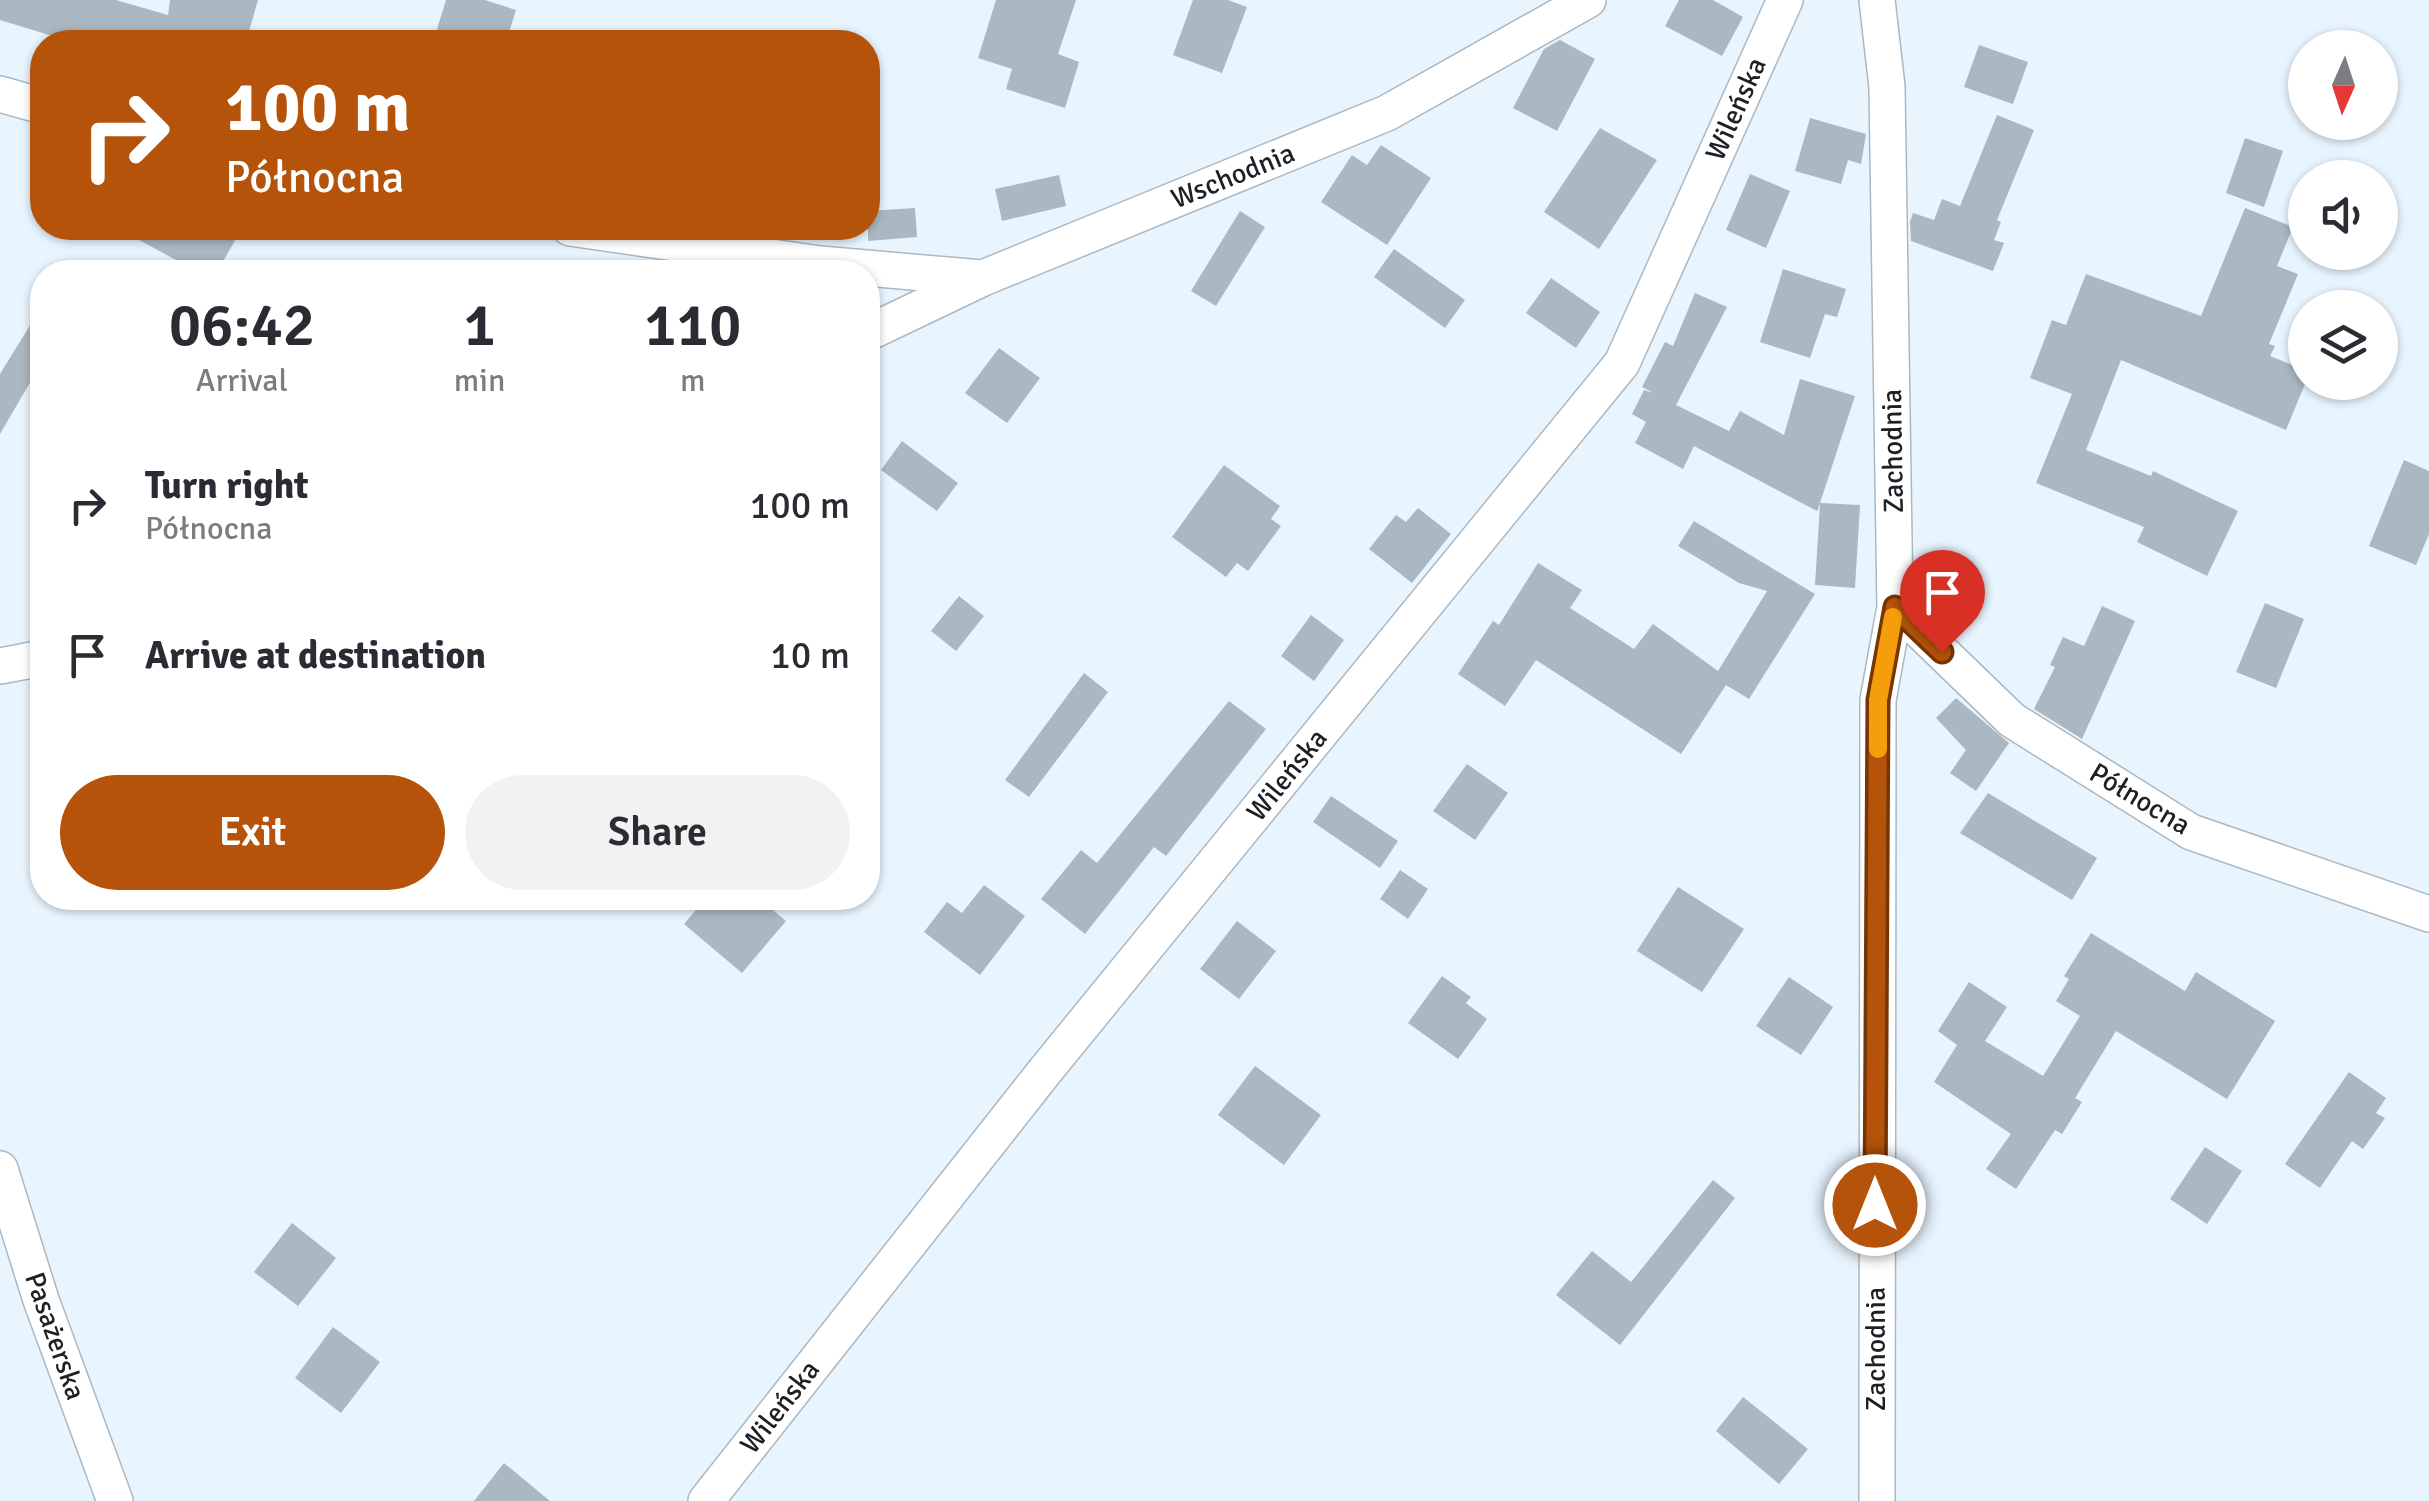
<!DOCTYPE html>
<meta charset="utf-8">
<style>
:root{--surface:#fff;--page:#f2f2f3;--text:#2b2b33;--muted:#7c7c81;--accent:#b45309}
body{margin:0;font-family:Signika,sans-serif;background:var(--page);color:var(--text);height:100vh;display:flex;flex-direction:column;font-size:38px;white-space:nowrap}
*{box-sizing:border-box;margin:0}
p{font-size:32px;color:var(--muted)}
.icon{flex:none;width:55px;height:55px;fill:none;stroke:currentColor;stroke-width:2;stroke-linecap:round;stroke-linejoin:round}
.map{position:relative;flex:1;overflow:hidden}
.panel{position:absolute;left:30px;top:260px;width:850px;height:650px;display:flex;flex-direction:column;background:var(--surface);border-radius:40px;box-shadow:0 2px 8px #0004}
.panel>*{flex:none}
.hud{position:absolute;left:30px;top:30px;width:850px;height:210px;border-radius:40px;box-shadow:0 2px 8px #0004;background:#b45309;color:#fff;overflow:hidden}
.needle{width:65px;rotate:183deg}
.tools{position:absolute;left:2288px;top:30px;display:grid;gap:20px}
.tools a{display:grid;place-items:center;width:110px;height:110px;border-radius:50%;background:var(--surface);box-shadow:0 2px 8px #0004;font-size:50px}
.pin{position:absolute;display:grid;place-items:center;width:85px;height:85px;color:#fff;margin:-102px -42px;border-radius:50% 50% 50% 0;rotate:-45deg;box-shadow:0 0 10px #0007}
.pin .icon{rotate:45deg}
.me{position:absolute;width:110px;margin:-55px;rotate:0deg;stroke-linejoin:round;filter:drop-shadow(0 0 8px #0008)}
.turn{display:flex;align-items:center;gap:35px;height:210px;padding:0 30px;font-size:45px}
.turn .icon{width:130px;height:130px;stroke-width:2.5}
.turn b{display:block;font-size:70px;line-height:85px}
.eta{display:flex;justify-content:space-evenly;align-items:center;height:170px;text-align:center}
.eta b{font-size:60px;font-weight:600;line-height:70px}
.button{display:flex;gap:20px;margin-top:auto;padding:20px 30px}
.button a{flex:1;height:115px;border-radius:60px;background:var(--accent);color:#fff;font-size:40px;font-weight:600;line-height:115px;text-align:center}
.button a+a{background:var(--page);color:var(--text)}
ul{padding:0;list-style:none}
li{display:flex;align-items:center;gap:30px;height:150px;padding:0 30px}
li div{flex:1}
li b{display:block;font-size:38px}
li em{font-style:normal}
.map>svg:first-child{display:block}
</style>
<div class="map">
<svg width="2429" height="1501" viewBox="0 0 2429 1501">
<rect width="100%" height="100%" fill="#e8f4fe"/>
<!-- building -->
<path fill="#acb8c1" d="M 0,0 L 116,0 L 168,15 L 170,0 L 258,0 L 246,42 L 72,42 L 0,20 Z
M 446,0 L 485,0 L 516,10 L 506,42 L 433,42 Z
M 996,0 L 1076,0 L 1058,54 L 1079,62 L 1065,108 L 1006,89 L 1012,69 L 978,58 Z
M 1193,0 L 1228,0 L 1247,7 L 1222,73 L 1173,55 Z
M 1679,0 L 1713,0 L 1743,17 L 1722,56 L 1665,26 Z
M 1560,40 L 1595,59 L 1557,131 L 1513,108 L 1544,49 Z
M 1979,45 L 2028,62 L 2013,104 L 1964,87 Z
M 1997,115 L 2034,130 L 1997,220 L 2001,222 L 1994,240 L 2004,243 L 1993,271 L 1911,241 L 1910,222 L 1913,213 L 1934,220 L 1942,199 L 1960,206 Z
M 1810,118 L 1866,134 L 1861,164 L 1848,160 L 1841,184 L 1795,171 Z
M 1600,128 L 1657,160 L 1599,249 L 1544,212 Z
M 2245,138 L 2283,151 L 2264,207 L 2226,193 Z
M 1381,145 L 1431,178 L 1387,245 L 1321,202 L 1352,155 L 1367,165 Z
M 1750,174 L 1790,191 L 1766,248 L 1726,230 Z
M 1059,175 L 1066,206 L 1002,221 L 995,189 Z
M 915,208 L 917,237 L 868,241 L 868,211 Z
M 2245,208 L 2293,227 L 2277,266 L 2298,274 L 2269,344 L 2275,346 L 2270,356 L 2305,370 L 2305,384 L 2286,430 L 2121,360 L 2086,450 L 2151,476 L 2153,471 L 2238,511 L 2207,576 L 2137,542 L 2144,527 L 2036,483 L 2072,394 L 2030,378 L 2052,320 L 2066,325 L 2086,274 L 2201,316 Z
M 1240,211 L 1265,227 L 1216,306 L 1191,291 Z
M 117,228 L 242,228 L 217,272 L 198,272 Z
M 1394,249 L 1465,300 L 1445,328 L 1374,277 Z
M 1783,269 L 1846,289 L 1837,317 L 1825,314 L 1810,358 L 1760,342 Z
M 1551,278 L 1600,312 L 1576,348 L 1526,313 Z
M 1695,293 L 1727,307 L 1676,405 L 1729,431 L 1740,411 L 1784,435 L 1800,379 L 1855,396 L 1820,503 L 1860,505 L 1855,588 L 1815,585 L 1820,504 L 1817,511 L 1694,446 L 1683,469 L 1635,443 L 1646,422 L 1632,414 L 1644,390 L 1654,393 L 1642,387 L 1665,342 L 1673,346 Z
M 42,306 L 42,362 L 0,434 L 0,374 Z
M 999,348 L 1040,378 L 1007,423 L 965,393 Z
M 902,441 L 958,483 L 937,511 L 881,470 Z
M 2404,460 L 2429,471 L 2429,534 L 2416,565 L 2369,546 Z
M 1224,465 L 1280,506 L 1271,519 L 1281,526 L 1248,571 L 1237,563 L 1226,577 L 1172,537 Z
M 1418,508 L 1451,534 L 1412,583 L 1369,549 L 1396,515 L 1406,522 Z
M 1694,521 L 1815,594 L 1749,699 L 1726,685 L 1681,754 L 1536,660 L 1505,706 L 1458,674 L 1493,621 L 1499,625 L 1538,563 L 1582,590 L 1570,608 L 1634,649 L 1653,624 L 1718,671 L 1767,591 L 1739,583 L 1678,546 Z
M 959,596 L 984,616 L 956,651 L 931,631 Z
M 2265,603 L 2304,619 L 2276,688 L 2236,672 Z
M 2102,606 L 2135,621 L 2082,739 L 2034,709 L 2055,667 L 2050,665 L 2063,637 L 2084,646 Z
M 1311,615 L 1344,640 L 1314,681 L 1281,656 Z
M 1084,673 L 1108,692 L 1029,797 L 1005,780 Z
M 1956,698 L 2009,743 L 1976,791 L 1950,773 L 1966,750 L 1936,718 Z
M 1229,701 L 1266,729 L 1166,856 L 1154,847 L 1085,934 L 1041,899 L 1081,850 L 1097,863 Z
M 1467,764 L 1508,793 L 1475,840 L 1433,811 Z
M 1988,793 L 2097,858 L 2072,900 L 1960,833 Z
M 1331,796 L 1398,841 L 1380,868 L 1313,822 Z
M 1400,870 L 1428,889 L 1408,919 L 1380,899 Z
M 984,885 L 1025,916 L 980,975 L 924,932 L 947,902 L 962,913 Z
M 1678,887 L 1744,929 L 1702,992 L 1637,951 Z
M 706,898 L 758,898 L 786,921 L 742,973 L 684,924 Z
M 1237,921 L 1276,951 L 1239,999 L 1200,969 Z
M 2091,933 L 2185,991 L 2196,972 L 2275,1021 L 2227,1099 L 2116,1031 L 2075,1098 L 2082,1102 L 2062,1134 L 2055,1130 L 2016,1189 L 1986,1169 L 2011,1134 L 1934,1082 L 1957,1045 L 1938,1031 L 1969,982 L 2007,1007 L 1985,1041 L 2043,1076 L 2080,1016 L 2056,1001 L 2069,979 L 2064,976 Z
M 1442,976 L 1471,997 L 1466,1003 L 1487,1019 L 1458,1059 L 1408,1023 Z
M 1789,977 L 1833,1007 L 1801,1055 L 1756,1026 Z
M 1255,1066 L 1321,1115 L 1284,1165 L 1218,1115 Z
M 2349,1072 L 2386,1098 L 2376,1113 L 2385,1118 L 2363,1149 L 2352,1141 L 2320,1188 L 2285,1164 Z
M 2205,1147 L 2242,1171 L 2207,1224 L 2170,1199 Z
M 1713,1180 L 1735,1198 L 1620,1345 L 1556,1295 L 1592,1251 L 1631,1282 Z
M 292,1223 L 336,1258 L 298,1306 L 254,1272 Z
M 333,1327 L 380,1362 L 341,1413 L 295,1378 Z
M 1743,1397 L 1808,1449 L 1779,1484 L 1716,1431 Z
M 504,1463 L 550,1501 L 474,1501 Z"/>
<g fill="none" stroke-linecap="round" stroke-linejoin="round">
<!-- street casing -->
<g stroke="#acb8c1" stroke-width="38">
<path id="street" d="M 1877,0 L 1887,87 L 1895,607 L 1878,700 L 1877,1501
M 0,94 L 42,106
M 570,228 L 820,264 L 982,278
M 868,333 L 983,278 L 1387,113 L 1588,0
M 1895,607 L 2012,720 L 2191,832 L 2429,914
M 0,666 L 42,658
M 0,1169 L 41,1300 L 115,1501
M 706,1501 L 1045,1071 L 1622,363 L 1785,0"/>
</g>
<!-- street -->
<use href="#street" stroke="#fff" stroke-width="35"/>
</g>
<g fill="none" stroke-linecap="round" stroke-linejoin="round">
<!-- route casing -->
<g stroke="#753606" stroke-width="25">
<path id="route" d="M 1875,1205 L 1878,700 L 1895,607 L 1942,652"/>
</g>
<!-- route -->
<use href="#route" stroke="#b45309" stroke-width="18"/>
<!-- slow -->
<path stroke="#f59e0b" stroke-width="18" d="M 1878,749 L 1878,700 L 1893,617"/>
</g>
<g text-anchor="middle" dominant-baseline="central" stroke-width="8" stroke-linejoin="round" paint-order="stroke">
<!-- street labels -->
<g font-size="28" fill="#1d2125" stroke="#fff">
<text transform="translate(1736 109) rotate(-66)">Wileńska</text>
<text transform="translate(1233 176) rotate(-22)">Wschodnia</text>
<text transform="translate(1893 451) rotate(-91)">Zachodnia</text>
<text transform="translate(1287 775) rotate(-51)">Wileńska</text>
<text transform="translate(2140 799) rotate(31)">Północna</text>
<text transform="translate(55 1336) rotate(71)">Pasażerska</text>
<text transform="translate(1876 1349) rotate(-90)">Zachodnia</text>
<text transform="translate(780 1407) rotate(-52)">Wileńska</text>
</g>
</g>
</svg>
<div class="tools">
<a><svg class="needle" viewBox="-14 -14 28 28"><path d="M0-13l5 13h-10z" fill="#e53935"/><path d="M0 13l5-13h-10z" fill="#7c7c81"/></svg></a>
<a><svg class="icon" aria-label="sound" viewBox="0 0 24 24"><path d="M4 9h4l5-4v14l-5-4H4zM17 9q2 3 0 6"/></svg></a>
<a><svg class="icon" aria-label="layers" viewBox="0 0 24 24"><path d="M12 4l9 5-9 5-9-5zM3 14l9 5 9-5"/></svg></a>
</div>
<div class="pin" style="left:1942px;top:652px;background:#d93025"><svg class="icon" aria-label="arrive" viewBox="0 0 24 24"><path d="M6 21V4h12l-3 4 3 4H6"/></svg></div>
<svg class="me" style="left:1875px;top:1205px" viewBox="-20 -20 40 40"><circle r="17" fill="#b45309" stroke="#fff" stroke-width="3"/><path d="M0-11L8 9 0 5-8 9z" fill="#fff"/></svg>
<div class="hud">
<div class="turn"><svg class="icon" aria-label="right" viewBox="0 0 24 24"><path d="M7 20v-9h11M14 6l5 5-5 5"/></svg><div><b>100 m</b>Północna</div></div>
</div>
<section class="panel">
<div class="eta">
<div><b>06:42</b><p>Arrival</p></div>
<div><b>1</b><p>min</p></div>
<div><b>110</b><p>m</p></div>
</div>
<ul>
<li><svg class="icon" aria-label="right" viewBox="0 0 24 24"><path d="M7 20v-9h11M14 6l5 5-5 5"/></svg><div><b>Turn right</b><p>Północna</p></div><em>100 m</em></li>
<li><svg class="icon" aria-label="arrive" viewBox="0 0 24 24"><path d="M6 21V4h12l-3 4 3 4H6"/></svg><div><b>Arrive at destination</b></div><em>10 m</em></li>
</ul>
<div class="button"><a>Exit</a><a>Share</a></div>
</section>
</div>
